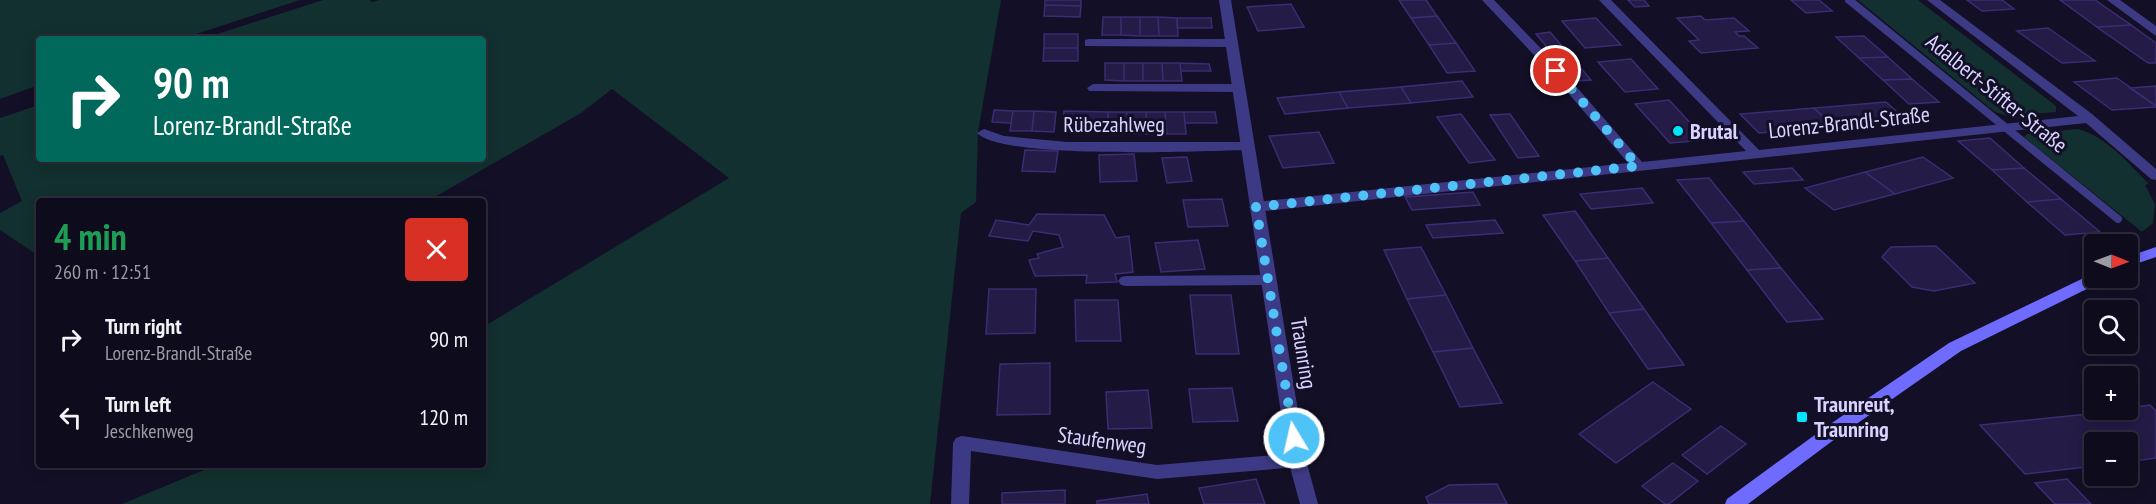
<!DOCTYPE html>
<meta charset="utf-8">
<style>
:root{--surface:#0e0b1c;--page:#171425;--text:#f1f3f6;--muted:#9b9ba3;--line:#2e2b3b}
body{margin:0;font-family:"PT Sans Narrow",sans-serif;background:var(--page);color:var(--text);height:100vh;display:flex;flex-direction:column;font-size:22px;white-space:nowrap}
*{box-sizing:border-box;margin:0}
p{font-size:20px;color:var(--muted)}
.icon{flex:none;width:33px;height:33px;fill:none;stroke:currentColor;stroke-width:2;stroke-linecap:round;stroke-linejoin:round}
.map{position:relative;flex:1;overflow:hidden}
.details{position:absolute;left:36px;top:198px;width:450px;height:270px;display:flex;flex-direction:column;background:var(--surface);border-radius:6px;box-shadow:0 3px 15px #0003,0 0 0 2px var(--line)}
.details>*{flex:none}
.banner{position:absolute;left:36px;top:36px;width:450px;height:126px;border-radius:6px;box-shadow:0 3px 15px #0003,0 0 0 2px var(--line);background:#00695c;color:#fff;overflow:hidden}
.needle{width:39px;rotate:91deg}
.tools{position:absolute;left:2084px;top:234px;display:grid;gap:12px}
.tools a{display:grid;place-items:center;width:54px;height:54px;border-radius:6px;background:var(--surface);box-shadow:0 3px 15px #0003,0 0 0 2px var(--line);font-size:30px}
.pin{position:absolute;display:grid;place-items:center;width:51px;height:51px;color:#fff;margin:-26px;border:3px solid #fff;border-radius:50%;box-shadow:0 2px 6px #0007}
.me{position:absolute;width:66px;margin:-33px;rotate:351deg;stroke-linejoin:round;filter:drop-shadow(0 0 4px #0008)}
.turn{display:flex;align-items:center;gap:21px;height:126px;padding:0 18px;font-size:27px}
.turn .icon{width:78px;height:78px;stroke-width:2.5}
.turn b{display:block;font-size:42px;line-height:51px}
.round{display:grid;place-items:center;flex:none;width:63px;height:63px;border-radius:6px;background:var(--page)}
.summary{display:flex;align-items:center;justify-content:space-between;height:102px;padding:0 18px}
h1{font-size:36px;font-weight:700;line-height:45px;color:#1e9e55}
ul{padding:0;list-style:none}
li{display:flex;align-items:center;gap:18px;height:78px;padding:0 18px}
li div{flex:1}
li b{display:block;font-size:22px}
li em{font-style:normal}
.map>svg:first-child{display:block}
</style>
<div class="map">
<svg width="2156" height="504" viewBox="0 0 2156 504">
<rect width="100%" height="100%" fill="#130f26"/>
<!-- green -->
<path fill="#12302f" d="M 0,0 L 300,0 L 181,39 L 39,39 L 39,85 L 0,99 Z
M 323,0 L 370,0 L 372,2 L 380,0 L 1001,0 L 978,132 L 976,202 L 961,213 L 930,504 L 122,504 L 216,465 L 483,465 L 483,327 L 729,178 L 612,89 L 581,113 L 428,201 L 39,201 L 39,256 L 0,230 L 0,213 L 22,201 L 3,155 L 0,156 L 0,118 L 39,105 L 39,159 L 483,159 L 483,39 L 202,39 Z
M 1858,0 L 1918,0 L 2056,106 L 2056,112 L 2008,116 L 1995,112 Z
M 2078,129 C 2107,137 2128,163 2149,184 L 2145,185 L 2155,204 L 2153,223 L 2142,232 L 2024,137 L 2027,134 Z"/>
<!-- building -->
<path fill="#241b47" stroke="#3b2d73" stroke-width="1.5" d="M 1045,0 L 1081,0 L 1081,6 L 1045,5 Z
M 1399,0 L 1426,0 L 1437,16 L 1411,18 Z
M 1628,0 L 1644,0 L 1649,6 L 1635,7 Z
M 1791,0 L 1819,0 L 1832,11 L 1806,13 Z
M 1967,0 L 2002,0 L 2014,9 L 1982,11 Z
M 2060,0 L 2095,0 L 2131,25 L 2097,27 Z
M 1291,4 L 1304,27 L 1258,31 L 1247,7 Z
M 1045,5 L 1081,6 L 1080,17 L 1044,16 Z
M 1437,16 L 1456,43 L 1429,45 L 1411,18 Z
M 1701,16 L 1705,20 L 1734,18 L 1749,31 L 1735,32 L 1739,36 L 1744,36 L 1758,48 L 1701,53 L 1689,41 L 1699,40 L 1677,18 Z
M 1103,17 L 1121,17 L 1121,35 L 1102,35 Z
M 1121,17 L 1140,17 L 1140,36 L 1121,35 Z
M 1140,17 L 1158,17 L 1159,36 L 1140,36 Z
M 1158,17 L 1177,18 L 1178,36 L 1159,36 Z
M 1177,18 L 1211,18 L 1212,28 L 1177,28 Z
M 1596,18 L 1621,45 L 1585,48 L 1562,21 Z
M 2131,25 L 2156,43 L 2156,63 L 2148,63 L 2097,27 Z
M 2048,28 L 2095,61 L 2062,63 L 2017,31 Z
M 1550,32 L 1591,80 L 1576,81 L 1536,34 Z
M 1044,34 L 1078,34 L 1078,48 L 1044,48 Z
M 1864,36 L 1888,57 L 1859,58 L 1836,37 Z
M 1456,43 L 1475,71 L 1447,73 L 1429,45 Z
M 1044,48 L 1078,48 L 1078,61 L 1043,61 Z
M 1888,57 L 1912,79 L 1883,80 L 1859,58 Z
M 1631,59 L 1658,89 L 1625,92 L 1598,62 Z
M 1105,63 L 1124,63 L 1124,81 L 1105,80 Z
M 1124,63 L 1143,63 L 1143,81 L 1124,81 Z
M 1143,63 L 1162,63 L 1163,81 L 1143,81 Z
M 1162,63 L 1180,63 L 1182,81 L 1163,81 Z
M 1180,63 L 1209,64 L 1211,71 L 1181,71 Z
M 2117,78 L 2156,106 L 2156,107 L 2112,110 L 2074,82 Z
M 1912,79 L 1939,102 L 1909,104 L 1883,80 Z
M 1462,81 L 1473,97 L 1411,103 L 1401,87 Z
M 2156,86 L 2156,106 L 2130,88 Z
M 1401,87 L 1411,103 L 1348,108 L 1339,92 Z
M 1339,92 L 1348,108 L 1285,114 L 1277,98 Z
M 1669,100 L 1706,140 L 1670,143 L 1635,104 Z
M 1886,102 L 1907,121 L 1834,127 L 1814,108 Z
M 1814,108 L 1834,127 L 1759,133 L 1740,114 Z
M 994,110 L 1013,111 L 1011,123 L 992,122 Z
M 1013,111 L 1034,111 L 1032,131 L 1010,131 Z
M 1034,111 L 1056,112 L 1054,132 L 1032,131 Z
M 1064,111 L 1108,112 L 1108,127 L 1063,127 Z
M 1108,112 L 1127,112 L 1128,134 L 1109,134 Z
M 1127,112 L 1146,112 L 1147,134 L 1128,134 Z
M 1146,112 L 1165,112 L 1167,134 L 1147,134 Z
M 1165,112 L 1184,112 L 1186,134 L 1167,134 Z
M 1184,112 L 1215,112 L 1217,123 L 1185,123 Z
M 1461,114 L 1495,160 L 1469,163 L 1437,117 Z
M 1510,114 L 1539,156 L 1518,158 L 1490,115 Z
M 1319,132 L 1334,163 L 1283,168 L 1269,136 Z
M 1990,138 L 2024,168 L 1992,170 L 1958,141 Z
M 1025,150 L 1058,151 L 1055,172 L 1022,171 Z
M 1134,154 L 1137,181 L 1100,182 L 1099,155 Z
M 1187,157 L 1192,181 L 1167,183 L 1162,158 Z
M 1923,157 L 1953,178 L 1895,194 L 1865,172 Z
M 1792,168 L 1803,180 L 1754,184 L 1743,172 Z
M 2024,168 L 2061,199 L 2027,202 L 1992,170 Z
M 1865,172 L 1895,194 L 1834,210 L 1805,188 Z
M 1709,178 L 1744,221 L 1711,223 L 1677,180 Z
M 1642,188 L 1653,203 L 1591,209 L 1580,194 Z
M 1473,192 L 1480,205 L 1412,210 L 1405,197 Z
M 1222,199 L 1228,226 L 1188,227 L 1183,200 Z
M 2061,199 L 2100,232 L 2065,235 L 2027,202 Z
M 1575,211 L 1608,258 L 1575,261 L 1543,215 Z
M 1037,214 L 1104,215 L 1116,238 L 1129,236 L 1133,272 L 1115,274 L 1117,282 L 1086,283 L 1087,275 L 1035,276 L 1029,260 L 1039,258 L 1037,254 L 1063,247 L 1059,235 L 1033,231 L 1028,241 L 989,236 L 996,220 L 1029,225 Z
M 1495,220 L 1503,233 L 1433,238 L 1426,225 Z
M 1744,221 L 1781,268 L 1747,270 L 1711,223 Z
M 1198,240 L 1205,269 L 1161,272 L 1155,243 Z
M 1936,246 L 1975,283 L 1934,291 L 1912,287 L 1882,257 L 1891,247 Z
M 1421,247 L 1446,295 L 1407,299 L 1384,250 Z
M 1608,258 L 1644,309 L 1609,313 L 1575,261 Z
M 1781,268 L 1823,319 L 1787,322 L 1747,270 Z
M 989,289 L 1036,289 L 1035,333 L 986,334 Z
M 1190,295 L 1231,295 L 1239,354 L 1196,354 Z
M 1446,295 L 1473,348 L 1433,352 L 1407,299 Z
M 1075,300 L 1118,300 L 1121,341 L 1076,341 Z
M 1644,309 L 1684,365 L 1648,369 L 1609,313 Z
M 1473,348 L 1502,403 L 1460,407 L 1433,352 Z
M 1050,363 L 1050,414 L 997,415 L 1000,364 Z
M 1653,382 L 1691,409 L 1616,463 L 1579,434 Z
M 1232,388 L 1238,421 L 1193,422 L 1189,389 Z
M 1148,390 L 1152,428 L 1108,429 L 1106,392 Z
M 2150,405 L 2156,411 L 2156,458 L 2127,462 L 2127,442 L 2094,442 L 2094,466 L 2025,474 L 1980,425 L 2127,410 L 2127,408 Z
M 1721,426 L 1746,444 L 1707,474 L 1682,455 Z
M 1673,463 L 1698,481 L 1669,504 L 1665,504 L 1642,486 Z
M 1256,479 L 1265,504 L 1204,504 L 1199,488 Z
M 2067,479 L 2091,504 L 2055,504 L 2035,483 Z
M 1497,484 L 1507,504 L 1429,504 L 1426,497 L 1449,485 Z
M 1065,490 L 1065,504 L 1002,504 L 1002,493 Z
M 1147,494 L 1149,504 L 1097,504 L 1097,501 Z"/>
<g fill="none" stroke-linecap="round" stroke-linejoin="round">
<!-- service -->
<path stroke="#3d3a85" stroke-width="8" d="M 1849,0 L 2118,219"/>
<!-- minor -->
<path fill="#3d3a85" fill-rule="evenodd" d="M 1482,0 L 1494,0 L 1560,68 L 1642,162 L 1746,151 L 1599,0 L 1611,0 L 1759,150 L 2078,116 L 1927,0 L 1940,0 L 2092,114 L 2156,169 L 2156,180 L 2151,179 L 2086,123 L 1256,212 L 1251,210 L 1249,207 L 1256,202 L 1628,163 L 1552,74 Z
M 2107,0 L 2120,0 L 2156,26 L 2156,36 Z
M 1089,39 L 1231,39 L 1237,43 L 1231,47 L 1085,46 L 1085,40 Z
M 1093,84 L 1237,84 L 1243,88 L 1237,92 L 1089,91 L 1087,88 Z
M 984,129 L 1004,136 L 1067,142 L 1246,142 L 1253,146 L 1246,150 C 1201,151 1003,160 977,133 Z
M 1268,275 L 1273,276 L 1276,280 L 1273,284 L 1268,285 L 1126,286 L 1121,285 L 1118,281 L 1121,277 L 1126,276 Z
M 962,436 L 1157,465 L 1297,453 L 1303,455 L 1306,460 L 1303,465 L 1297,467 L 1157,479 L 971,451 L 969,504 L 951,504 L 953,443 L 956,438 Z"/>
<!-- tertiary -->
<path fill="#3d3a85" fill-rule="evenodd" d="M 1219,0 L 1231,0 L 1306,460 L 1318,504 L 1300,504 L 1288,460 Z"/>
<!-- secondary -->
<path fill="#6f6bff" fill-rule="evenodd" d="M 2156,247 L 2156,257 L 2127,267 L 2127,257 Z
M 2094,273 L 2094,278 L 2103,278 L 2101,282 L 1961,351 L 1835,439 L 1748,504 L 1725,504 L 1727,499 L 1823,429 L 1949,343 Z"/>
</g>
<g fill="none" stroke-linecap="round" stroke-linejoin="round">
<!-- route -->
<path stroke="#4fc3f7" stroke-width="10" stroke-dasharray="0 18" d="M 1294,438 L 1256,207 L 1638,166 L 1556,71"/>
</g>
<!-- markers -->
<g fill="#00e5ff" stroke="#130f26" stroke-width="2">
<circle cx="1678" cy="131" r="6"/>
<rect x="1796" y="411" width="12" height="12" rx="3"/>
</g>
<g text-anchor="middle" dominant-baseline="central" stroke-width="6" stroke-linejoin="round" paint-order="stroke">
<!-- street labels -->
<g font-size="22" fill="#d9d4ff" stroke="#130f26">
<text transform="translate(1997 93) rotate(39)">Adalbert-Stifter-Straße</text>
<text transform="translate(1849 122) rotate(-6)">Lorenz-Brandl-Straße</text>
<text x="1114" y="124">Rübezahlweg</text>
<text transform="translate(1304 353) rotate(81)">Traunring</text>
<text transform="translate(1102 440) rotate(8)">Staufenweg</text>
</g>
<!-- poi labels -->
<g font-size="22" font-weight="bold" fill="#d9d4ff" stroke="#130f26" text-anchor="start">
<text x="1690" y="131">Brutal</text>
<text x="1814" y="404">Traunreut,<tspan x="1814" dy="25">Traunring</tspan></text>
</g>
</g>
</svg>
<div class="tools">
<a><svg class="needle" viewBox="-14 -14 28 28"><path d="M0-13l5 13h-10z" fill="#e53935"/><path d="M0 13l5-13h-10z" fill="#9b9ba3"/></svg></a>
<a><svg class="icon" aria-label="search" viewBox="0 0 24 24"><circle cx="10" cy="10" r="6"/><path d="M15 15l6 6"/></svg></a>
<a>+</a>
<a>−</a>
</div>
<div class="pin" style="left:1556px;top:71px;background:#d93025"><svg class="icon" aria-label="arrive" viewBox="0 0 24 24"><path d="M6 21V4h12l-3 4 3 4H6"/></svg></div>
<svg class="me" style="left:1294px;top:438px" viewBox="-20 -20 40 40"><circle r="17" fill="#4fc3f7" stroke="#fff" stroke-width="3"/><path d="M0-11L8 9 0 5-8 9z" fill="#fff"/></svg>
<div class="banner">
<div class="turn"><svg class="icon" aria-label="right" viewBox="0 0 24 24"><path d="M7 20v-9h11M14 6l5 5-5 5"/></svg><div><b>90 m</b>Lorenz-Brandl-Straße</div></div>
</div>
<section class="details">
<div class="summary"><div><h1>4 min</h1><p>260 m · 12:51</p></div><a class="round" style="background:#d93025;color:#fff"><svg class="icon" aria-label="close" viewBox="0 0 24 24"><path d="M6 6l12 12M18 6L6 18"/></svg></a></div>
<ul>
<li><svg class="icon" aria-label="right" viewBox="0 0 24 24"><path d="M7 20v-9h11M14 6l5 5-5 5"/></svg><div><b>Turn right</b><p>Lorenz-Brandl-Straße</p></div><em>90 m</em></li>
<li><svg class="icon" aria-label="left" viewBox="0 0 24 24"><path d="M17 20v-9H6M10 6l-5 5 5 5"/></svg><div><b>Turn left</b><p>Jeschkenweg</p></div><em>120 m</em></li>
</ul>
</section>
</div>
